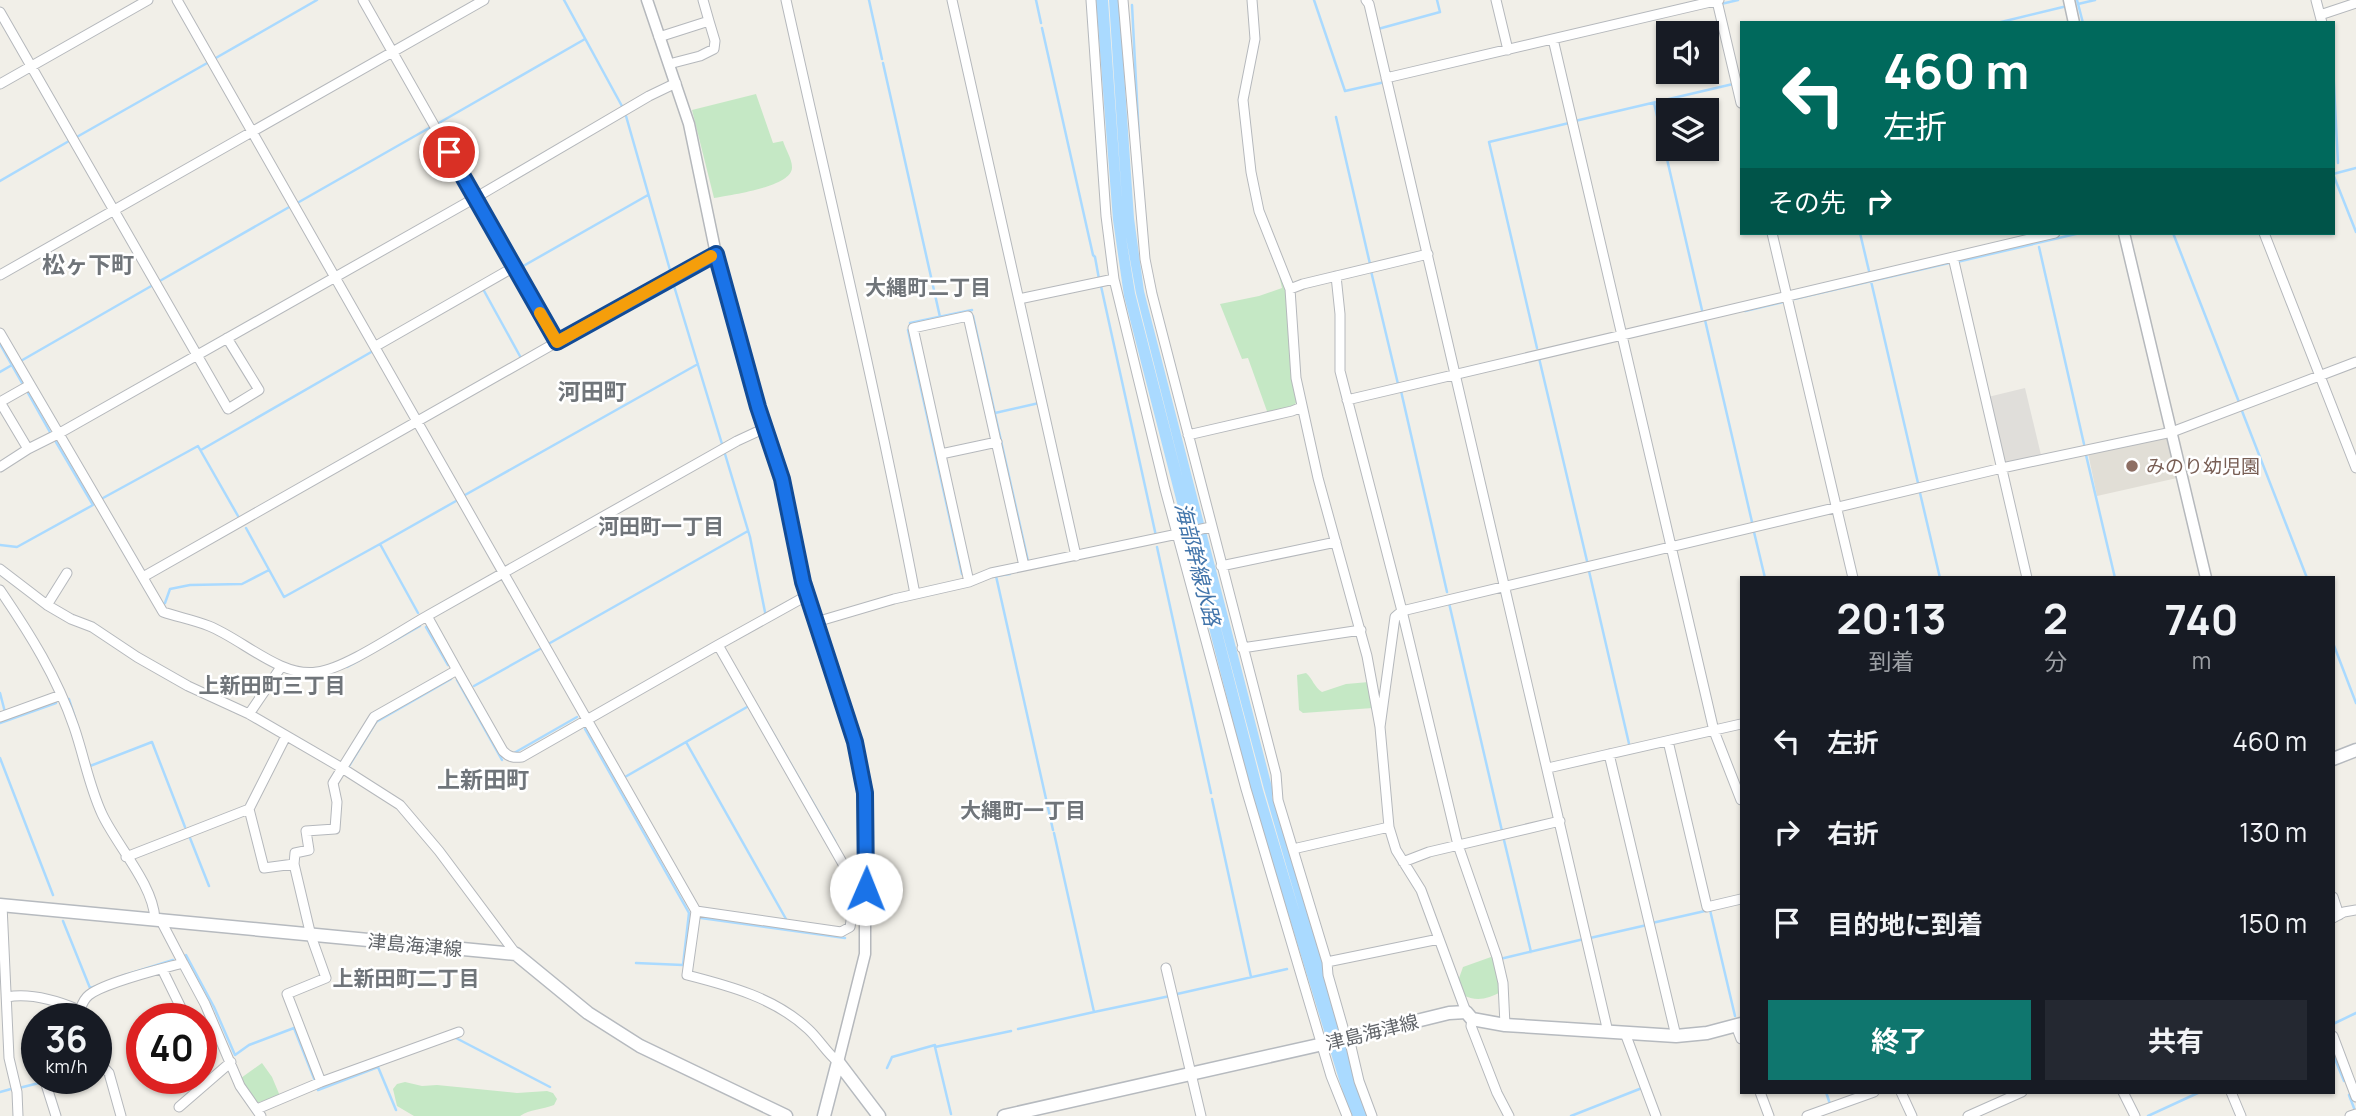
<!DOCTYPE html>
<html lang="ja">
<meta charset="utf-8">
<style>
:root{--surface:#171b24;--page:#242831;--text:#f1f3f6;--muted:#9ea1a6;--accent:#0f766e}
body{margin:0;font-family:Manrope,"Noto Sans JP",sans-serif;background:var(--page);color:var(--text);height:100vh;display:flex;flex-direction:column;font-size:26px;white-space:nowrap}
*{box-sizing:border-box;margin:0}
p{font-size:23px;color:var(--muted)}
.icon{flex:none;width:38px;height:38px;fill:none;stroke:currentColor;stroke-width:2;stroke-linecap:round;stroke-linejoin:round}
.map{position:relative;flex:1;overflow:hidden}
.side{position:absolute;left:1740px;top:576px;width:595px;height:518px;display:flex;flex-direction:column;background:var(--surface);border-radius:0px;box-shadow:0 2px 5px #0004}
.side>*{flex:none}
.guide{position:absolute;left:1740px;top:21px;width:595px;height:214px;border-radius:0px;box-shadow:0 2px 5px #0004;background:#00695c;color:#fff;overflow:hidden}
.fabs{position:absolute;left:1656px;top:21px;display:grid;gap:14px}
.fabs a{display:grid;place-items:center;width:63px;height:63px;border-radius:0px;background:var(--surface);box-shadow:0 2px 5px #0004;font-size:35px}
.speed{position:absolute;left:21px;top:1003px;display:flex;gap:14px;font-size:35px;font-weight:700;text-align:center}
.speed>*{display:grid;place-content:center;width:91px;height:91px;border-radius:50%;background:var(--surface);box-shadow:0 2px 5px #0004;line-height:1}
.speed small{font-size:18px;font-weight:400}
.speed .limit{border:10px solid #d22;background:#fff;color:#111}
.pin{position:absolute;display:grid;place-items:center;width:60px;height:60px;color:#fff;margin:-30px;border:4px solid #fff;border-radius:50%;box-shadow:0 2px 7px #0007}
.me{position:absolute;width:77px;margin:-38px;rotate:1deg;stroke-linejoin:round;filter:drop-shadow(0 0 5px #0008)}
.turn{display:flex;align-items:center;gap:24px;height:147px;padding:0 28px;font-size:32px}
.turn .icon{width:91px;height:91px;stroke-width:2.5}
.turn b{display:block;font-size:49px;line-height:60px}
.then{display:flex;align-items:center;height:66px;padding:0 28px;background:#0003;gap:14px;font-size:26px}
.eta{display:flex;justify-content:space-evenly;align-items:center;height:119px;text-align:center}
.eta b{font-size:42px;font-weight:700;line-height:49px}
.cta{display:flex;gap:14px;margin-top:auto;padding:14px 28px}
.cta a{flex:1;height:80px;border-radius:0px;background:var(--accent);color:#fff;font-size:28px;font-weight:700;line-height:80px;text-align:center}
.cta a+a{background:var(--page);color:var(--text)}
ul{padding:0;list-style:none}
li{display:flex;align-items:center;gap:21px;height:91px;padding:0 28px}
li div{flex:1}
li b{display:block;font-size:26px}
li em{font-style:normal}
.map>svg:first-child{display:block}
</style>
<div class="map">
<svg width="2356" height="1116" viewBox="0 0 2356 1116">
<rect width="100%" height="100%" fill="#f1efe8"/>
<!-- industrial -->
<path fill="#e0deda" d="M 2025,388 L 2041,455 L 2006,463 L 2003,461 L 1988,397 Z"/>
<!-- education -->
<path fill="#e1ded6" d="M 2167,436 L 2177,478 L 2097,496 L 2088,453 Z"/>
<!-- green -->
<path fill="#c5e8c5" d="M 756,94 L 773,143 L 783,141 C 785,148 792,159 792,167 C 793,187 729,195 714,198 L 692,110 Z
M 1280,271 L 1288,288 L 1298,399 L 1293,408 L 1268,414 L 1248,358 L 1242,359 L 1220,304 L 1259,296 L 1282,288 L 1279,275 Z
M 1306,673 C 1313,679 1314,687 1322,692 L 1346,684 L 1369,682 L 1373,708 L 1303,713 L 1299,710 L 1297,675 Z
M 1491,957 L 1495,958 L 1501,992 C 1488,999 1476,1002 1463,995 L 1458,981 L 1463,967 Z
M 262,1063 L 272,1077 L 280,1096 L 256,1103 L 241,1078 Z
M 405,1082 L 422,1086 L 437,1085 L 517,1093 L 547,1091 L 553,1093 L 557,1099 L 554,1105 C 542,1110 530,1109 520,1116 L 414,1116 L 397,1106 L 393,1089 L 397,1084 Z"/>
<!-- water -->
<path fill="#aadaff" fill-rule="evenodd" d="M 1096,0 L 1108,0 L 1122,201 L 1109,0 L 1119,0 L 1134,218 L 1144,291 L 1272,787 L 1272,797 L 1324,965 L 1323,974 L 1369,1116 L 1351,1116 L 1347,1106 L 1251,792 L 1124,296 L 1113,220 ZM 1126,237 L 1136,293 L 1183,479 L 1135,293 ZM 1215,605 L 1264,789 L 1300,913 L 1263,790 Z"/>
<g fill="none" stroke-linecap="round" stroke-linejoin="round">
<!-- stream -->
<path stroke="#aadaff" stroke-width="2.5" d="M 564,0 L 623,108
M 869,0 L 882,59
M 1036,0 L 1041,23
M 1314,0 L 1345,91 L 1385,82
M 2077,0 L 2083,23
M 1721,4 L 1738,0
M 2078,4 L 2095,0
M 1132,5 L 1139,139
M 1997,23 L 2063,7
M 1042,28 L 1093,255 L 1095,257 L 1099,279
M 1378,29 L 1440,12 L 1437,0
M 214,59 L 317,0
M 883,63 L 940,317
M 2333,66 L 2338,163
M 1654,103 L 1702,310
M 626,116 L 670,270
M 1336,117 L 1370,264
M 1575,121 L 1733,84
M 437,124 L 585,39
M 75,138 L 209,62
M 2333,174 L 2356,232
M 2333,174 L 2356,168
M 0,181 L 69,141
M 299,202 L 429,128
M 1860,233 L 1869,271
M 2173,233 L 2239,402
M 2039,247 L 2084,444
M 1957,262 L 2080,233
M 518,269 L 648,195
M 1371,271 L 1398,384
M 1871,281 L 1918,483
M 158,282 L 291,206
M 674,286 L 722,444
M 1101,286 L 1156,536
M 483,289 L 521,358
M 1794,299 L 1949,263
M 1745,311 L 1783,302
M 973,316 L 1028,561
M 1705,320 L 1752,522
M 910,323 L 972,310
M 908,330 L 962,574
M 0,344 L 22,383
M 1537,348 L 1489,142 L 1569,123
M 1539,358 L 1587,561
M 19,362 L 153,285
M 0,372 L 12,365
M 1401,391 L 1447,592
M 28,393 L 51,434
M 2242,411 L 2307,578
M 995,413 L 1039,403
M 201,450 L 373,351
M 725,454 L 750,537 L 765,612
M 2086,455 L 2115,578
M 1920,493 L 1940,578
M 465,495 L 698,364
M 103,498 L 198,446 L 238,516
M 246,528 L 284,597 L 380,544 L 418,613
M 1754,532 L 1765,578
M 380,544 L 456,501
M 0,545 L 17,547 L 93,505 L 56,442
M 1157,547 L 1211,793
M 1589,571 L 1630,748
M 1010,574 L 996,576 L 1053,830
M 165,603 L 170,589 L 190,585 L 242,584 L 269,570
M 1449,603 L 1502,831
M 426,627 L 448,665
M 390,643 L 420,626
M 550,643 L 748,531
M 2333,643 L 2356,703
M 347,667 L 360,660
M 457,680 L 502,760
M 474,686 L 540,649
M 0,693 L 5,712
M 69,699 L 85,750
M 755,702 L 835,841
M 0,723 L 56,703
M 585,729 L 689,913 L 683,965 L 636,963
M 686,742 L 786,919
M 514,753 L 577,717
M 0,758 L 53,895
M 89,763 L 90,766 L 152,742 L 185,827
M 349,766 L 376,722 L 451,679
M 625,777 L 747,707
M 1212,799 L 1251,977
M 1503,836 L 1531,952
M 190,838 L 209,886
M 1710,910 L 1735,1016
M 701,918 L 845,938
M 63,921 L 90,988 L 97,986
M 1652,923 L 1705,911
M 1590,938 L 1647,925
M 186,955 L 214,1007 L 235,1055 L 249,1045 L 294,1028 L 315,1081
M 1500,959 L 1584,939
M 122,976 L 173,960
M 1177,994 L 1287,969
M 1094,1012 L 1170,996
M 2333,1024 L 2356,1013
M 1018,1029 L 1094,1012 L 1054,833
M 454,1037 L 550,1087
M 2333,1054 L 2344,1081
M 887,1068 L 892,1057 L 935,1045 L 935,1047
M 19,1088 L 43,1082
M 318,1090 L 378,1067 L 396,1110
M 0,1092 L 11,1089
M 1826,1092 L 1830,1104
M 2349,1095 L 2354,1108
M 951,1114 L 935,1047 L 1011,1031
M 1571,1116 L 1642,1088 L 1643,1090
M 2148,1116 L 2200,1092"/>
<!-- minor casing -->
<g stroke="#b5b8bc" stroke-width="11">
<path id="minor" d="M 177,0 L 696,911 L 687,975 C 730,986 775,998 808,1029 C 819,1039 826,1052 838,1062
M 363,0 L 557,342 L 716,254
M 786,0 C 830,198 877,395 915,594
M 952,0 L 1076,556
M 1091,0 L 1106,216 L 1114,279 L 1165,489 L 1246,789 L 1331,1076 L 1347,1116
M 1123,0 L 1145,259 L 1152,294 L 1276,774 L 1278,800 L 1327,962 L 1328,975 L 1346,1038
M 1252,0 L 1255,39 L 1243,100 L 1251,172 L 1259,211 L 1290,289 L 1296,378 L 1318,478 L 1367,656 L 1380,727 L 1389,827 L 1396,850 L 1421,890 L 1466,1012
M 1366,0 L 1369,4 L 1608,1032
M 1496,0 L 1508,50
M 2316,0 L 2322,23
M 1717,1 L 1741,103
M 0,12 L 228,409 L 259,390 L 227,338
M 2320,15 L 2356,3
M 659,37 L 709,21 L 703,0
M 1553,39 L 1714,731 L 1741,800
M 669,64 L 700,56 L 714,49 L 715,41 L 709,21
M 1386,78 L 1719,0
M 0,84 L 148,0
M 1772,233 L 1853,578
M 2264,233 L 2356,468
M 1953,257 L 2027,578
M 0,275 L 484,0
M 1336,276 L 1340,314 L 1340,371 L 1402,611 L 1458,845 L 1497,957 L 1503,983 L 1505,1025
M 1290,289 L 1303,284 L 1428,254
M 1019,299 L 1114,279
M 0,333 L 163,612 C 178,617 194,620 209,626 C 242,639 281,678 317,672 C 345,669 400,631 427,616 L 457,670
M 376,346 L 514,267
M 1347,400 L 2055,233
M 1188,435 L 1292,411 L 1302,407
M 28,449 L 0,402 L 30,385
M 941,454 L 997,442
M 0,467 L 28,449 L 58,434 L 475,198 L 649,96 L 676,83
M 1221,566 L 1336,542
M 0,569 L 47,605 L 71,619 L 92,627 L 137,657 L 188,686 L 249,714 L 342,768 L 400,805 L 439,851 L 516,954
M 143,577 L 557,342
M 969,582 L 913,328 L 968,316 L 1024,566
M 0,590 C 30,634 57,677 74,727 C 84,756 89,786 102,814 C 117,846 153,884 155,919
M 47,605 L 67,573
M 427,616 L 737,441 L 765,428
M 816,622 L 894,599 L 969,582 L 991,573 L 1211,527
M 718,645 L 808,595
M 1242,648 L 1361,630
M 249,714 L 281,667
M 0,717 L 61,695
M 1380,727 L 1395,617 L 1402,611 L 2002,468 L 2172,432 L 2356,362
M 1668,741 L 1707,907 L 1741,899
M 1609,754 L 1676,1036
M 1548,768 L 1741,724
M 249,809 L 264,868 L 294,864 L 311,936 L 326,978 L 287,994 L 321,1082
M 1293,849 L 1389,827
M 126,857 L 249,809 L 286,736
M 1403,862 L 1429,852 L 1560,821
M 294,864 L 295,853 L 309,850 L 306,831 L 335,829 L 337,802 L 333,783 L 374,717 L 457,670 L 503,751 C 509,757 513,758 522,757 L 718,645 L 851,878 L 851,921 L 850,927 L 841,932 L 696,911
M 2333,897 L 2339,915
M 2,905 L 9,1058 L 17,1092 L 18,1116
M 2333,918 L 2344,912 L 2356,910
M 1327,962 L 1439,939
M 183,963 L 205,1004 L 240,1086 L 261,1116
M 1166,968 L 1201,1116
M 162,969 L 186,1018
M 7,997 C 30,993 58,1001 79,1010
M 76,1018 C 81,1011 81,1001 89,995 C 106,982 161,969 183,963 L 160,919
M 1472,1019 L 1471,1026 L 1497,1093 L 1509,1116
M 1736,1026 L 1741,1039
M 1625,1033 L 1656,1116
M 2333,1036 L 2356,1097
M 1349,1038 L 1359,1081 L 1372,1116
M 96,1059 L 109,1073 L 121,1116
M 44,1078 L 56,1116
M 1760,1092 L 1769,1116
M 1901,1092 L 1912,1116
M 2123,1092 L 2135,1116
M 2231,1092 L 2241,1116
M 179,1107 L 231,1062
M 257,1109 L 321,1082 L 459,1032
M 1807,1116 L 1874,1092
M 1968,1116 L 2022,1092
M 2350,1116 L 2356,1114"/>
</g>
<!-- tertiary casing -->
<g stroke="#b5b8bc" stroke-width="13">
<path id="tertiary" d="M 647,0 L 689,124 L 716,254 L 765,428 L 782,479 L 803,582 L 855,742 L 865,793 L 865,954 L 838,1062
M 2069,0 L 2074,23
M 2124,233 L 2206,578"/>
</g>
<!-- secondary casing -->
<g stroke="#b6babf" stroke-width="15">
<path id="secondary" d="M 2333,759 L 2356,750
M 0,905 L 516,954 L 588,1013 L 640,1046 L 786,1116
M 838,1062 L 879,1116
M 824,1116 L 838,1062
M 1004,1116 L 1323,1044 L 1449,1013 L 1466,1012 L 1472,1019 L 1505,1025 L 1676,1036 L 1707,1033 L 1741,1024"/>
</g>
<!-- minor -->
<use href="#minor" stroke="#fff" stroke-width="9"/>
<!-- tertiary -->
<use href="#tertiary" stroke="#fff" stroke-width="10"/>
<!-- secondary -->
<use href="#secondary" stroke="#fff" stroke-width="12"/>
</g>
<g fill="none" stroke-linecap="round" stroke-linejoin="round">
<!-- route casing -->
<g stroke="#114b97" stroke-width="18">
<path id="route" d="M 449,152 L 557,342 L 716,254 L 758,407 L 782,479 L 803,582 L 855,742 L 865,793 L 866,889"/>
</g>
<!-- route -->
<use href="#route" stroke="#1a73e8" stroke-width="12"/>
<!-- slow -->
<path stroke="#f59e0b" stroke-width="12" d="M 540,313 L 557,342 L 711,256"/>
</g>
<!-- markers -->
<circle fill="#8d6e63" stroke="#fff" stroke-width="2.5" cx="2132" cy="466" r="7"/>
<g text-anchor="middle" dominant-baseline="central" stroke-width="5" stroke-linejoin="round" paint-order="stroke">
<!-- education labels -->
<g font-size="19" fill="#785e54" stroke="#fff" text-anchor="start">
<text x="2146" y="466">みのり幼児園</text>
</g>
<!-- street labels -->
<g font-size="19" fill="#5f6368" stroke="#fff">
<text transform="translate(415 945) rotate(5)">津島海津線</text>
<text transform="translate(1372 1032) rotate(-14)">津島海津線</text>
</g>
<!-- neighbourhood labels -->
<g font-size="21" font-weight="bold" fill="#70757a" stroke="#fff">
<text x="928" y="287">大縄町二丁目</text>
<text x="661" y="526">河田町一丁目</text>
<text x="272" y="685">上新田町三丁目</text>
<text x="1023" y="810">大縄町一丁目</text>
<text x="406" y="978">上新田町二丁目</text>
</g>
<!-- water labels -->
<g font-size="21" font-style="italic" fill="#4174aa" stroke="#fff">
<text transform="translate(1198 564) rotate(76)">海部幹線水路</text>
</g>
<!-- quarter labels -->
<g font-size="23" font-weight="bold" fill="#70757a" stroke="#fff">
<text x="88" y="264">松ヶ下町</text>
<text x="592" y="391">河田町</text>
<text x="483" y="779">上新田町</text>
</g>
</g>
</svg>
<div class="fabs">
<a><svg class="icon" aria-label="sound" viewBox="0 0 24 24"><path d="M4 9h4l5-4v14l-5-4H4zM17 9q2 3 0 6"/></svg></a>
<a><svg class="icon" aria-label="layers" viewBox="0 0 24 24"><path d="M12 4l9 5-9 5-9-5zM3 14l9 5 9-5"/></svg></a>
</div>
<div class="speed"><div>36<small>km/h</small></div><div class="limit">40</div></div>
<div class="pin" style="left:449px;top:152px;background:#d93025"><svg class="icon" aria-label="arrive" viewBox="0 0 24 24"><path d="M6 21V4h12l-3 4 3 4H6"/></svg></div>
<svg class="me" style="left:866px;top:889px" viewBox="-20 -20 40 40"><circle r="19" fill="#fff"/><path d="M0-13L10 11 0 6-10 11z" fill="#1a73e8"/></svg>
<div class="guide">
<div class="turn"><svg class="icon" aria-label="left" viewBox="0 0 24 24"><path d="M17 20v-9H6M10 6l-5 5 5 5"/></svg><div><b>460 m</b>左折</div></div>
<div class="then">その先<svg class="icon" aria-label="right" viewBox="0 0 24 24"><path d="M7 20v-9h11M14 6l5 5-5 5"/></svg></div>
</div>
<section class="side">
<div class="eta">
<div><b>20:13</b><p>到着</p></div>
<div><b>2</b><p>分</p></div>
<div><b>740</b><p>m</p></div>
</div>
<ul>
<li><svg class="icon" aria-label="left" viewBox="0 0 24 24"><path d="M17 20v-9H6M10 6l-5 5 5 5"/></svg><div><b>左折</b></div><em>460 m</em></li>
<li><svg class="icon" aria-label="right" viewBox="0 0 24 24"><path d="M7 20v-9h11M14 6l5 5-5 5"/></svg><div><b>右折</b></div><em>130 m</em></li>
<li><svg class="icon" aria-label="arrive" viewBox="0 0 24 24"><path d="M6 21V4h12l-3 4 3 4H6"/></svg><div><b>目的地に到着</b></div><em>150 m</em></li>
</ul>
<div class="cta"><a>終了</a><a>共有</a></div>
</section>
</div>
